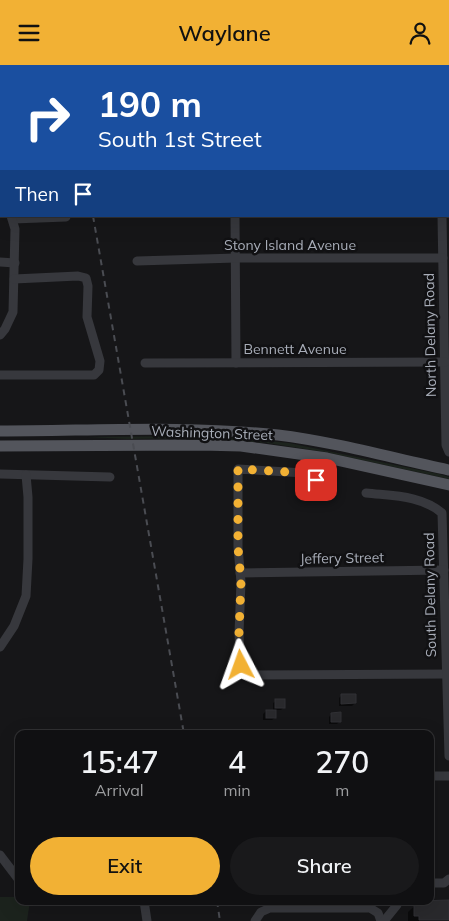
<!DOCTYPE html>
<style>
:root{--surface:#101012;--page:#19191b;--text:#f1f3f6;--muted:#9c9d9f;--line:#303032;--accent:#f2b134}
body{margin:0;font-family:Mulish,sans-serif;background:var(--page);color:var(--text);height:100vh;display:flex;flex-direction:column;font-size:19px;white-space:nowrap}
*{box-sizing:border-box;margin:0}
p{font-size:16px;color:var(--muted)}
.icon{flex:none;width:28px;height:28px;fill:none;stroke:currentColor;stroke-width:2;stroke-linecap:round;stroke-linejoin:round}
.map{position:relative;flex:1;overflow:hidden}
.side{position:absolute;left:15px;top:665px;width:419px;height:175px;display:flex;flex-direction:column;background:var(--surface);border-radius:10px;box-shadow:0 5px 20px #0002,0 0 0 1px var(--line)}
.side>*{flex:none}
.top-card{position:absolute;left:0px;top:0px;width:450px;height:152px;box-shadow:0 5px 20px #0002,0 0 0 1px var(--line);background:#1a4fa0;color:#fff;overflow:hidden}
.pin{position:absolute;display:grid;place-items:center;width:42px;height:42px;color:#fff;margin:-21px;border-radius:10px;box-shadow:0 2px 8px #0006}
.me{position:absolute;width:55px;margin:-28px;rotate:356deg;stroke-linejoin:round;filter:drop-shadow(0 0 4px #0008)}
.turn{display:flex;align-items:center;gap:18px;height:105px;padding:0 15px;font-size:22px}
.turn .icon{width:65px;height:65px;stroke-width:2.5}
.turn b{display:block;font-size:35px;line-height:42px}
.then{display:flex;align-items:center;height:48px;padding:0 15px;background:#0003;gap:10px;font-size:19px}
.eta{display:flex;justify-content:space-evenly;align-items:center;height:85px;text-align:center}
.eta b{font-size:30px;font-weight:600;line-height:35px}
.action{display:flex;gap:10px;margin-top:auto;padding:10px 15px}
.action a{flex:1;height:58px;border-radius:30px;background:var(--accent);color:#111;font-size:20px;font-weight:600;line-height:58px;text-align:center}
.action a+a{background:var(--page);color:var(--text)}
header{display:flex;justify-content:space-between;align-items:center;height:65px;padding:0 15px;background:var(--accent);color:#111;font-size:22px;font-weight:600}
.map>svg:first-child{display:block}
.green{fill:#1c231d}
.shadow{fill:#0007}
.building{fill:#29292c;stroke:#303034}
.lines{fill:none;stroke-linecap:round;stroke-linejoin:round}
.minor{stroke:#37383d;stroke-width:9}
.major{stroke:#53555c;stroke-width:11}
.rail{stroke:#4a4c52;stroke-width:2;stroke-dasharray:6 5;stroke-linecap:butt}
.route{stroke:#f2b134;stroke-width:9;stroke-dasharray:0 16.2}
.labels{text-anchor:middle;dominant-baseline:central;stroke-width:5;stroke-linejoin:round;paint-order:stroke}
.street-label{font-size:14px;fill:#a8adb8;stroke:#111113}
</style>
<header><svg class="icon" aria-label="menu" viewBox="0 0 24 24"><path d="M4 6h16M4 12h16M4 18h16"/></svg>Waylane<svg class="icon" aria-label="person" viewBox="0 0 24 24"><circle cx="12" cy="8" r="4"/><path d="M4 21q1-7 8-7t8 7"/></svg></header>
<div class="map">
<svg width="449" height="856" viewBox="0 0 449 856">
<rect width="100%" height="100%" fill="#161618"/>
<!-- green -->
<g class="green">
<path d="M 188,371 L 231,372 L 289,378 L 439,409 L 449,412 L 449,414 L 325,387 L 267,378 L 197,373 L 127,374 L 87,372 Z"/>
<path d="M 0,832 L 19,832 L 19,836 L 30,836 L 27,856 L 0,856 Z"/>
</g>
<!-- shadow -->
<g class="shadow">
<path d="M 342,630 L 355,638 L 352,641 L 339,641 L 339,633 Z"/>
<path d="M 276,636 L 284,642 L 281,645 L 275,645 L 275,653 L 272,655 L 263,655 L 263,649 L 266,646 L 273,646 L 273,638 Z"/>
<path d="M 331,649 L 340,656 L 337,659 L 329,659 L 329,652 Z"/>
<path d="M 353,836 L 386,836 L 386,838 L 384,841 L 352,841 Z"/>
<path d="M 419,837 L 449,837 L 449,856 L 408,856 L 408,847 Z"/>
</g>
<!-- building -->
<g class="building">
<path d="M 341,629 L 356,629 L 356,638 L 341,639 Z"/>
<rect x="275" y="634" width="10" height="9"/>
<rect x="266" y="645" width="10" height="8"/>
<path d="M 341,647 L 341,657 L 331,657 L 331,648 Z"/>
<path d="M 449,835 L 449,855 L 419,855 L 419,851 L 414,851 L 414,839 L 419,839 L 418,836 Z"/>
<rect x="355" y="836" width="33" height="3"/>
</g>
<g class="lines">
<!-- minor -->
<g class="minor">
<path d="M 233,0 L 233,1"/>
<path d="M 441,0 L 441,1"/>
<path d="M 0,32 L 1,32"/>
<path d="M 0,138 L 1,139"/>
<path d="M 235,151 L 236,298"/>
<path d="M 442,151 L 446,380 L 449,387"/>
<path d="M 13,154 L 66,152"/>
<path d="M 137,196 L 236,193 L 443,193"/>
<path d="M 0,197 L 15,198"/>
<path d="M 0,270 L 5,264 L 13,247 L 15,164 L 11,151"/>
<path d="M 145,298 L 445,297"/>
<path d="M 0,310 L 94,310 L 99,305 L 100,296 L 87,252 L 88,221 L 86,213 L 78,211 L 14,214"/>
<path d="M 0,409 L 110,412"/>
<path d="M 315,415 L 304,408 L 238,404 L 238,482 L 241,517 L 239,568 L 240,590 L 243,610 L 449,609"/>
<path d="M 366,428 C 392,431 421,430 442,448 L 449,691"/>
<path d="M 240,508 L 444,505"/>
<path d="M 0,582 L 14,561 L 26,531 L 28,494 L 28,432 L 26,410"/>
<path d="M 430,711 L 449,711"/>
<path d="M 0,790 L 19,815"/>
<path d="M 430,818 L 444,818 L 449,814"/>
<path d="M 144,836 L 147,856"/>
<path d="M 255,856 L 261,847 L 270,843 L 370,843 L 378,848 L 381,856"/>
<path d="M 384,856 L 397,840"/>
</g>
<!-- major -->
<g class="major">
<path d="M 0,366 C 92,366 186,360 278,370 C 335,377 392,393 449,405"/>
<path d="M 0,381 L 201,380 L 241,381 L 327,393 L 449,420"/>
</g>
<!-- rail -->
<g class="rail">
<path d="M 71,0 L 71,1"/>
<path d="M 93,151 L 184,669"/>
<path d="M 217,836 L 220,856"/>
</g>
</g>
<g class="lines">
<!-- route -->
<path class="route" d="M 241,600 L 239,568 L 241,517 L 238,482 L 238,404 L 304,408 L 316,415"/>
</g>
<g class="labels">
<!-- street labels -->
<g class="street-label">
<text x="290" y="180">Stony Island Avenue</text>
<text transform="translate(430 270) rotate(-91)">North Delany Road</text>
<text x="295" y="284">Bennett Avenue</text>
<text transform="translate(212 368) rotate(2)">Washington Street</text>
<text transform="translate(342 493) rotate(-1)">Jeffery Street</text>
<text transform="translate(430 530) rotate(-91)">South Delany Road</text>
</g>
</g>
</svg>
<div class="pin" style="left:316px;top:415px;background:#d93025"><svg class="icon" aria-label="arrive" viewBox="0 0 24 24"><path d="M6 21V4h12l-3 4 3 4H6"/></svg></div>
<svg class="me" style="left:241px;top:600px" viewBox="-20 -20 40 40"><path d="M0-17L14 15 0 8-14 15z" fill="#f2b134" stroke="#fff" stroke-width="4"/></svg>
<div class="top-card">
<div class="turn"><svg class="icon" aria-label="right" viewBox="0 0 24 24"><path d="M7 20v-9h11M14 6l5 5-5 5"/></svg><div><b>190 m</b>South 1st Street</div></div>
<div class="then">Then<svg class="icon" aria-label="arrive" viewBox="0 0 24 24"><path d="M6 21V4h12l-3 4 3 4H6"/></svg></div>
</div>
<section class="side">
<div class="eta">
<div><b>15:47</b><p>Arrival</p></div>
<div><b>4</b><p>min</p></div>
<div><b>270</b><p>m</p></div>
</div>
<div class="action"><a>Exit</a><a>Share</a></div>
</section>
</div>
